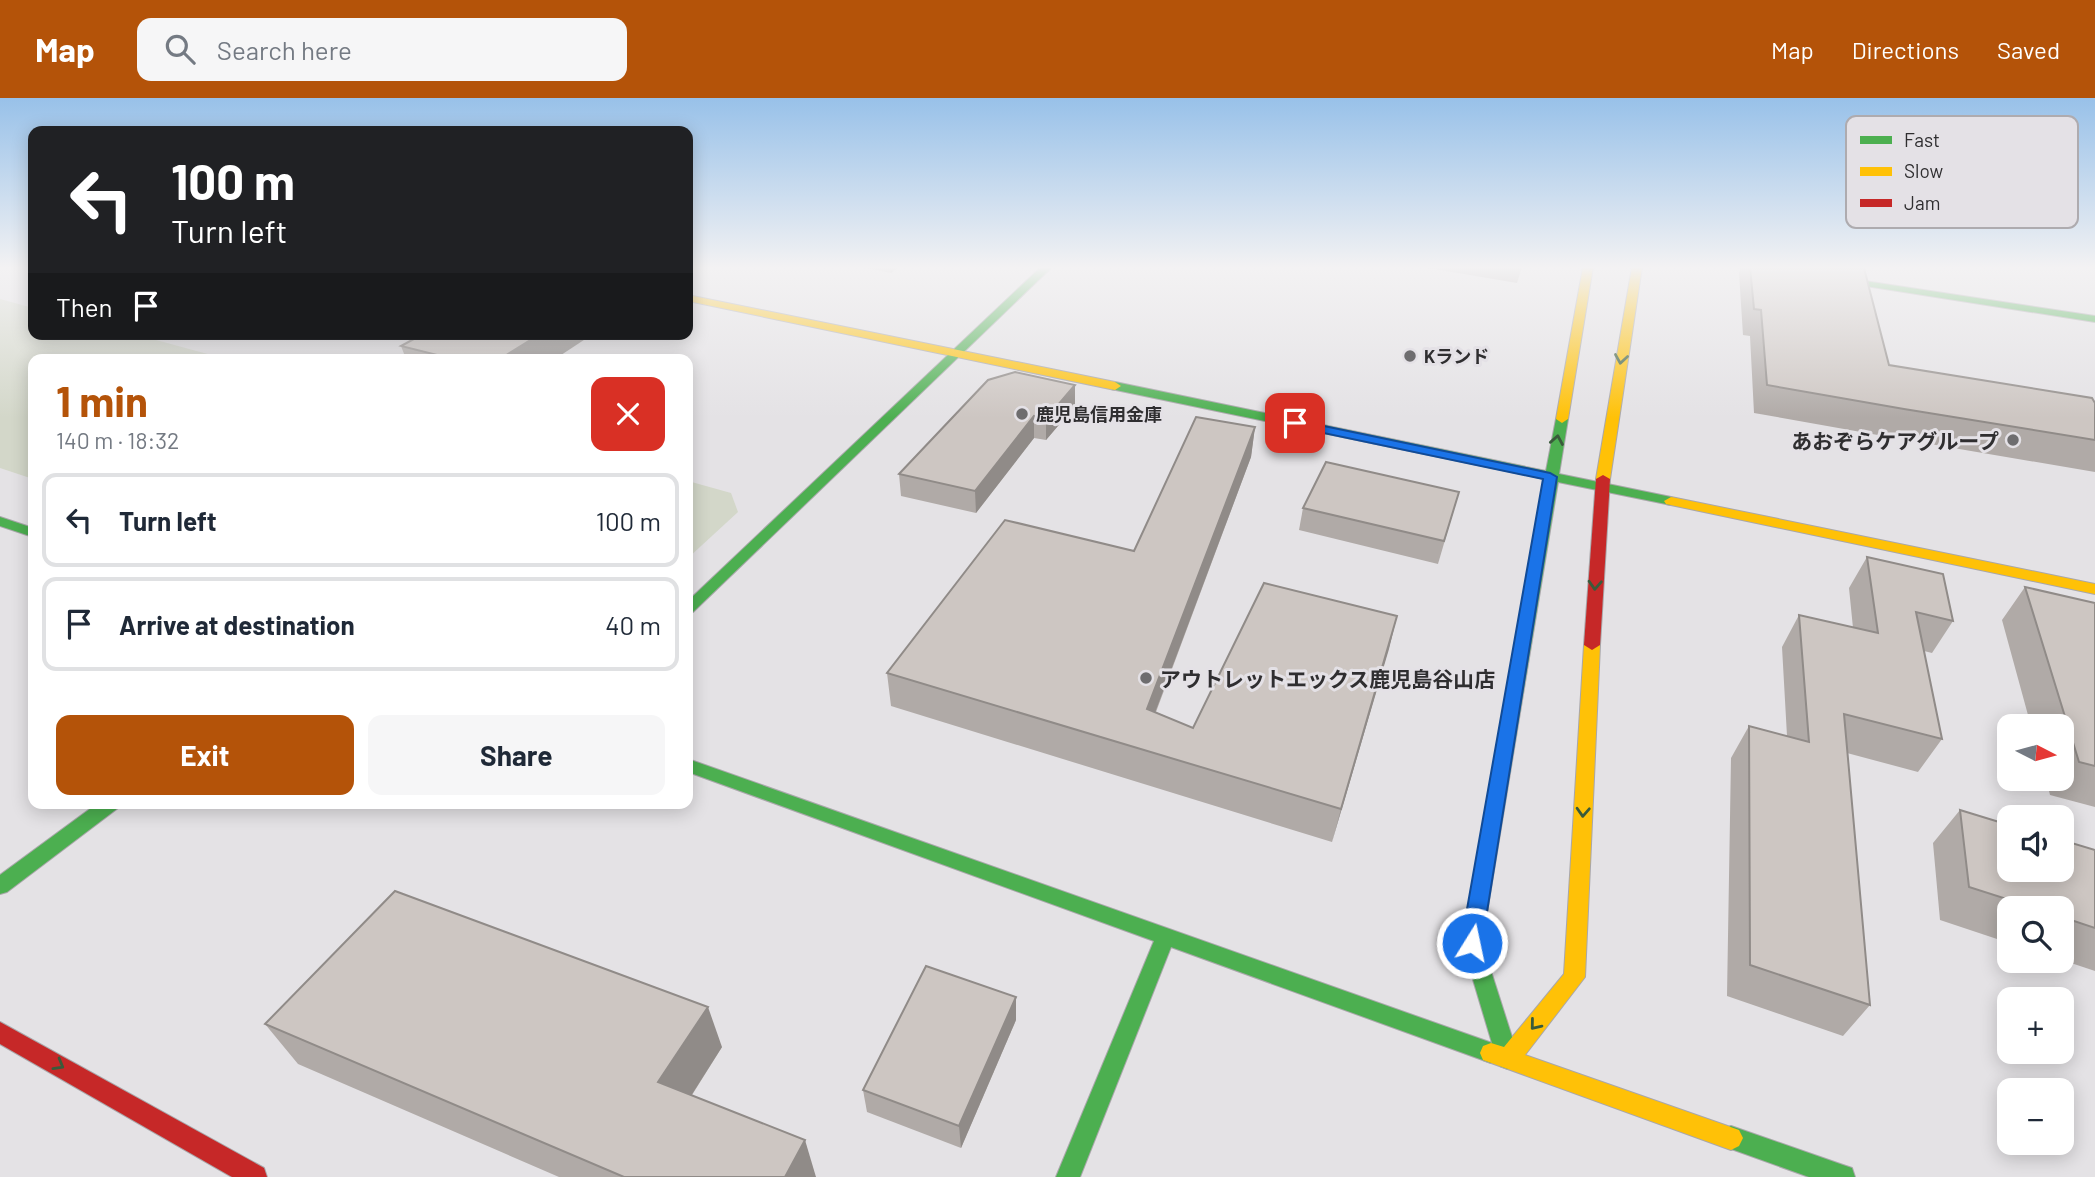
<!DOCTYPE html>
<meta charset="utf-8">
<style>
:root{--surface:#fff;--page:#f6f6f7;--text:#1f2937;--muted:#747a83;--line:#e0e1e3;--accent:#b45309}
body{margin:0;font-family:Barlow,"Noto Sans JP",sans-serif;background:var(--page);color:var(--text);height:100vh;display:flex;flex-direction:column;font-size:26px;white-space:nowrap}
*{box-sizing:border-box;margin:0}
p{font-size:23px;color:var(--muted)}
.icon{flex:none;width:38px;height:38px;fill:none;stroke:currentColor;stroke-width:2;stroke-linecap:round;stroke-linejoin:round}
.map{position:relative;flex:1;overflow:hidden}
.drawer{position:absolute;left:28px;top:256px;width:665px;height:455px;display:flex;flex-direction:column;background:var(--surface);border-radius:14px;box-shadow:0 4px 18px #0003}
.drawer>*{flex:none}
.banner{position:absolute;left:28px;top:28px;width:665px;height:214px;border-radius:14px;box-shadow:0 4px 18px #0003;background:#202124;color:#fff;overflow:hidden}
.needle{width:46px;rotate:96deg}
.buttons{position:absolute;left:1997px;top:616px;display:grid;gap:14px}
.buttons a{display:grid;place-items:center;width:77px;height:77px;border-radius:14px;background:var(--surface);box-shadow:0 4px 18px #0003;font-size:35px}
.pin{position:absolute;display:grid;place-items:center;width:60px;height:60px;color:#fff;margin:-30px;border-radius:14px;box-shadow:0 4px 10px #0006}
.me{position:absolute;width:77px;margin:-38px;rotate:10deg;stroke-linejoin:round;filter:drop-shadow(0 0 5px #0008)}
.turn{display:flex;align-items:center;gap:24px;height:147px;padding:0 28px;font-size:32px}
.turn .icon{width:91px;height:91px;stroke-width:2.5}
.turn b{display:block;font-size:49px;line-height:60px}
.then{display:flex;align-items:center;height:66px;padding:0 28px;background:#0003;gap:14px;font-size:26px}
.round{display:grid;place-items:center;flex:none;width:74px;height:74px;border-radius:14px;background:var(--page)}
.overview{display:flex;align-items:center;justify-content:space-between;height:119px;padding:0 28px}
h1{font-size:42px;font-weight:700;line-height:52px;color:var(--accent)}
.cta{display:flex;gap:14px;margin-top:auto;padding:14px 28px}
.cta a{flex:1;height:80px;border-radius:14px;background:var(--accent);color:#fff;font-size:28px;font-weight:700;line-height:80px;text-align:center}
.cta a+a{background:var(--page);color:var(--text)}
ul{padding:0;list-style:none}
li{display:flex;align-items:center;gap:21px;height:94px;margin:0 14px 10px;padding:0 14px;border:4px solid var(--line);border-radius:14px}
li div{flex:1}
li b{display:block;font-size:26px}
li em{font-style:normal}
header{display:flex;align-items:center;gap:42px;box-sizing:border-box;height:98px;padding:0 35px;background:var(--accent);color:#fff}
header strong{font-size:33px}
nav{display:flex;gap:38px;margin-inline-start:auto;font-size:24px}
.search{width:490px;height:63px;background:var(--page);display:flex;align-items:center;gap:18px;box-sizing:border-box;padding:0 24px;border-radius:14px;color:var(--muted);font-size:26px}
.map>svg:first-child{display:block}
.green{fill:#d3d7c9}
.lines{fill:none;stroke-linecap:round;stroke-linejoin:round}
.fast-casing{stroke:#a9a7aa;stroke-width:2}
.slow-casing{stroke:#a9a7aa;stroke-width:2}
.jam-casing{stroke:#a9a7aa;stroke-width:2}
.fast{fill:#4caf50;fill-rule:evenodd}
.slow{fill:#ffc107;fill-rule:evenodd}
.jam{fill:#c62828;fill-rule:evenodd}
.wall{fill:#b0aaa7}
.shaded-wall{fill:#908b88}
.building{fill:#cdc6c2;stroke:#908b88;stroke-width:2}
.oneway{stroke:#395b3b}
.route{fill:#1a73e8;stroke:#114b97;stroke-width:2}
.poi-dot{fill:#6e6d6f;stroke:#e4e1e6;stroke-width:2.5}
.labels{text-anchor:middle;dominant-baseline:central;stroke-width:6;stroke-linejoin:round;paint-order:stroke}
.far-poi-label{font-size:18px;font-weight:bold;fill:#2f2e30;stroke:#e4e1e6;text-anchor:start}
.poi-label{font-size:21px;font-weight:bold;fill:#2f2e30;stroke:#e4e1e6;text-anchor:end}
.key{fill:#e4e1e6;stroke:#aeabaf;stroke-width:2}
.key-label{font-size:19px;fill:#2f2e30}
</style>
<header>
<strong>Map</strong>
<div class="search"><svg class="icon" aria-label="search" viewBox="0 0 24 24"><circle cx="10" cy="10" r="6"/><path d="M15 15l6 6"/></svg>Search here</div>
<nav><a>Map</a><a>Directions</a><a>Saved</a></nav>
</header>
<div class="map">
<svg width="2095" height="1079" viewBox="0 0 2095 1079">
<rect width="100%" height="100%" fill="#e4e2e5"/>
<!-- green -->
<g class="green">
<path d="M 0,201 L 33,210 L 33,236 L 134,236 L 226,261 L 33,261 L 33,381 L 0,370 Z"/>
<path d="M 688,383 L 731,395 L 738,414 L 688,460 Z"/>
</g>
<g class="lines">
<!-- fast casing -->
<g class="fast-casing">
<g id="fast">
<path d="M 1041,169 L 1052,169 L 693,514 L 688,516 L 688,503 Z"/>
<path d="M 1745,169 L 1773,169 L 2095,218 L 2095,224 Z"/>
<path d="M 1115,284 L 1546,373 L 1556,321 L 1562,317 L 1568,321 L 1559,376 L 1671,399 L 1678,403 L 1671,407 L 1558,384 L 1482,845 L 1519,961 L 1516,968 L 1508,971 L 1500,968 L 1498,963 L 1491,965 L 1171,849 L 1080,1079 L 1056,1079 L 1154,843 L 688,674 L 688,661 L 1492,945 L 1462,845 L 1545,381 L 1111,291 L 1109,288 Z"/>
<path d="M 0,419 L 33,430 L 33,439 L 0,428 Z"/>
<path d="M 98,705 L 121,705 L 118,710 L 7,794 L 0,796 L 0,777 Z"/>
<path d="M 1731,1028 L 1843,1067 L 1852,1070 L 1855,1079 L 1809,1079 L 1723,1048 L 1719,1040 L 1723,1032 Z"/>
</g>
</g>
<!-- slow casing -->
<g class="slow-casing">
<g id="slow">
<path d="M 1583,169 L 1593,169 L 1568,321 L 1562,325 L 1556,321 Z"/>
<path d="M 1632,169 L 1642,169 L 1610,381 L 1603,385 L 1596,381 Z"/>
<path d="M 688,197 L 1115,284 L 1121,288 L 1115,292 L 688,203 Z"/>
<path d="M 1671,399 L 2095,486 L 2095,496 L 1666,406 L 1664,403 Z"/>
<path d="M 1592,542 L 1600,547 L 1585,879 L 1525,957 L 1739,1032 L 1743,1040 L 1739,1048 L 1731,1052 L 1483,962 L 1480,955 L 1483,948 L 1491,945 L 1504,949 L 1564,876 L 1584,547 Z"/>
</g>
</g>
<!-- jam casing -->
<g class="jam-casing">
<g id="jam">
<path d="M 1603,377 L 1610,381 L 1600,547 L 1592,552 L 1584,547 L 1596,381 Z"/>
<path d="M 0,924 L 264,1070 L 267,1079 L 232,1079 L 0,946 Z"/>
</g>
</g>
<!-- fast -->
<use href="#fast" class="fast"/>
<!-- slow -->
<use href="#slow" class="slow"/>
<!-- jam -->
<use href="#jam" class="jam"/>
</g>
<!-- wall -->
<g class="wall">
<path d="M 862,169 L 898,169 L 891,175 Z"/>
<path d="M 1422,169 L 1522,169 L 1517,185 Z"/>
<path d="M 1741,169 L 1750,169 L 1889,267 L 2095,305 L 2095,374 L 1889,339 L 1754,315 L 1750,238 L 1743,237 L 1739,175 Z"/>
<path d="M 401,248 L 555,261 L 406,261 Z"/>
<path d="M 1075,287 L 1075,308 L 1046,342 L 1034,340 L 976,415 L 901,398 L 899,376 Z"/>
<path d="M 1255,329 L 1251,359 L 1156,614 L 1193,630 L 1397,518 L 1332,744 L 891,608 L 887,575 L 1134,453 Z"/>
<path d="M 1459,394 L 1438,466 L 1299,432 L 1303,410 Z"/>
<path d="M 1867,459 L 1953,523 L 1932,555 L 1924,553 L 1942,641 L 1918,674 L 1847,655 L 1870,907 L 1843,938 L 1727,898 L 1731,660 L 1749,628 L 1787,638 L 1782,549 L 1799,517 L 1853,530 L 1849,490 Z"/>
<path d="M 2025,489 L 2095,505 L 2095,709 L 2050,697 L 2046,681 L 2062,681 L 2062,628 L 2031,628 L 2002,522 Z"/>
<path d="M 1960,712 L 2095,752 L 2095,873 L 2062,862 L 2062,810 L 2009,810 L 2009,845 L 1940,822 L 1933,745 Z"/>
<path d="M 1016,922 L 961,1050 L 867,1014 L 863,992 Z"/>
<path d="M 265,926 L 722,949 L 692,997 L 816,1079 L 559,1079 L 298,966 Z"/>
</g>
<!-- shaded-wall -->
<g class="shaded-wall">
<path d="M 890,169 L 898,169 L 891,175 Z"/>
<path d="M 540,236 L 593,236 L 555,261 L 500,261 Z"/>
<path d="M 1075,287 L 1075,308 L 1046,342 L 1046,321 Z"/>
<path d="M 1034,318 L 1034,340 L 976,415 L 975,393 Z"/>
<path d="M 1255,329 L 1251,359 L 1144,644 L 1147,611 Z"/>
<path d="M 1397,518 L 1389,551 L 1332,744 L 1341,711 Z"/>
<path d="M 1016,899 L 1016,922 L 961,1050 L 959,1028 Z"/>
<path d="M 708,909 L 722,949 L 675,1023 L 658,984 Z"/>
<path d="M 805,1042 L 816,1079 L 785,1079 Z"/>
</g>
<!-- building -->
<g class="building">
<path d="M 1750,169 L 1864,170 L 1889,267 L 2092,300 L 2095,305 L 2095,342 L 1904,311 L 1767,287 L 1761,212 L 1754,211 Z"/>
<path d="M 423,236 L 540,236 L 500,261 L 453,261 L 401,248 Z"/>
<path d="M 1015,274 L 1075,287 L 1046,321 L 1034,318 L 975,393 L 899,376 L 988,282 Z"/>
<path d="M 1196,319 L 1255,329 L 1147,611 L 1193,630 L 1264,485 L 1397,518 L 1341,711 L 887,575 L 1005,422 L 1134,453 Z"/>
<path d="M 1326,364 L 1459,394 L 1444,443 L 1303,410 Z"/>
<path d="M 1867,459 L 1943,476 L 1953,523 L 1916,514 L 1942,641 L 1844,616 L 1870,907 L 1750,867 L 1749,628 L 1809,644 L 1799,517 L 1878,535 Z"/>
<path d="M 2025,489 L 2095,505 L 2095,668 L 2079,664 Z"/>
<path d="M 1960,712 L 2009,727 L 2009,772 L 2062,772 L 2062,742 L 2095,752 L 2095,830 L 2062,819 L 2062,810 L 2035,810 L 1969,789 Z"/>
<path d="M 395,793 L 708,909 L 658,984 L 805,1042 L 785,1079 L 624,1079 L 265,926 Z"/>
<path d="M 926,868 L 1016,899 L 959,1028 L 863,992 Z"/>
</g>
<!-- one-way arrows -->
<defs><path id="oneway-chevron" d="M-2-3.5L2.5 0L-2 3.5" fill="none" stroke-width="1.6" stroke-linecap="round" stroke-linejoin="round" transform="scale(1.75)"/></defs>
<g class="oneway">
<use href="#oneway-chevron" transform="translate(1621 261) rotate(99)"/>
<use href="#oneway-chevron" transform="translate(1557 342) rotate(-80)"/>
<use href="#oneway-chevron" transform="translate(1595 487) rotate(93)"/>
<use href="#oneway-chevron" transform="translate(1583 714) rotate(93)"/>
<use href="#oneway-chevron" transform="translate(1535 927) rotate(129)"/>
<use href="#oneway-chevron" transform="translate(59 967) rotate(30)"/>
</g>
<!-- sky -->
<linearGradient id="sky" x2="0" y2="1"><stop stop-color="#98c1e9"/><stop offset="0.53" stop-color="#f3f2f3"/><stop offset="1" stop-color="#f3f2f3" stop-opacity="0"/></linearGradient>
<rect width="2095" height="320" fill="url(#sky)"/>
<!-- route -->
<path class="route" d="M 1295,322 L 1550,375 L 1557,379 L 1482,845 L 1479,851 L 1472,854 L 1464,851 L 1461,845 L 1543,381 L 1290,328 L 1289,325 Z"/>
<!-- markers -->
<g class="poi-dot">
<circle cx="1410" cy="258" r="7"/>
<circle cx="1022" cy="316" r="7"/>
<circle cx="2013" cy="342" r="7"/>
<circle cx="1146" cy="580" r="7"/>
</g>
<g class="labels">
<!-- far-poi labels -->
<g class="far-poi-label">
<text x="1424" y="258">Kランド</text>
<text x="1036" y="316">鹿児島信用金庫</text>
</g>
<!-- poi labels -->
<g class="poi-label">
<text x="1999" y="342">あおぞらケアグループ</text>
<text x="1160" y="580" text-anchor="start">アウトレットエックス鹿児島谷山店</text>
</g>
</g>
<!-- legend -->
<rect x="1846" y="18" width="232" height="112" rx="10" class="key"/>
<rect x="1860" y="38" width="32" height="8" fill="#4caf50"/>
<rect x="1860" y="69" width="32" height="9" fill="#ffc107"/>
<rect x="1860" y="101" width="32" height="8" fill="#c62828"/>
<g class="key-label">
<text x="1904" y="49">Fast</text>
<text x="1904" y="80">Slow</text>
<text x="1904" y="112">Jam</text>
</g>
</svg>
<div class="buttons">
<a><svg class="needle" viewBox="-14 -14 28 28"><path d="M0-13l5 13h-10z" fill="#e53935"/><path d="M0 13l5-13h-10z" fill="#747a83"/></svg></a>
<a><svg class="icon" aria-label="sound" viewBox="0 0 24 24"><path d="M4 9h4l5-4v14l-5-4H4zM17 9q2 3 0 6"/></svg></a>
<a><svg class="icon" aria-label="search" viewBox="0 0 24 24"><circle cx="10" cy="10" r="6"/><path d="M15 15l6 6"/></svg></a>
<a>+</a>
<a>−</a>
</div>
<div class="pin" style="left:1295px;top:325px;background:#d93025"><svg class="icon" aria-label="arrive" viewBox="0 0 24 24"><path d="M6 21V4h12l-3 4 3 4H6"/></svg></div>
<svg class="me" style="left:1472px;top:845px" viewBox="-20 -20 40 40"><circle r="17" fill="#1a73e8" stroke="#fff" stroke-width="3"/><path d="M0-11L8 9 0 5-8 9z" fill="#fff"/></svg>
<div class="banner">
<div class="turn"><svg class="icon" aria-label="left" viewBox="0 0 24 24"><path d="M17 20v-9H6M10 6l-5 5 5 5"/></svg><div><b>100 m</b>Turn left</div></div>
<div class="then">Then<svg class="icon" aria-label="arrive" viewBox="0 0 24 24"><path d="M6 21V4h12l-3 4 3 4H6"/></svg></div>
</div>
<section class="drawer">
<div class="overview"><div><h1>1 min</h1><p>140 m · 18:32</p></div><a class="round" style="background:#d93025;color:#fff"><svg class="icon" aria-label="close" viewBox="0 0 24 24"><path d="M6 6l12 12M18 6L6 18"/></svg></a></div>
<ul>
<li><svg class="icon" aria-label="left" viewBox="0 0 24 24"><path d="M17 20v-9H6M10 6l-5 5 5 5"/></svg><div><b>Turn left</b></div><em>100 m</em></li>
<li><svg class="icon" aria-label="arrive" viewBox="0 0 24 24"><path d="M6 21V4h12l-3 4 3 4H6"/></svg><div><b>Arrive at destination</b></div><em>40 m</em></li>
</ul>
<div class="cta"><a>Exit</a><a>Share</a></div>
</section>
</div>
